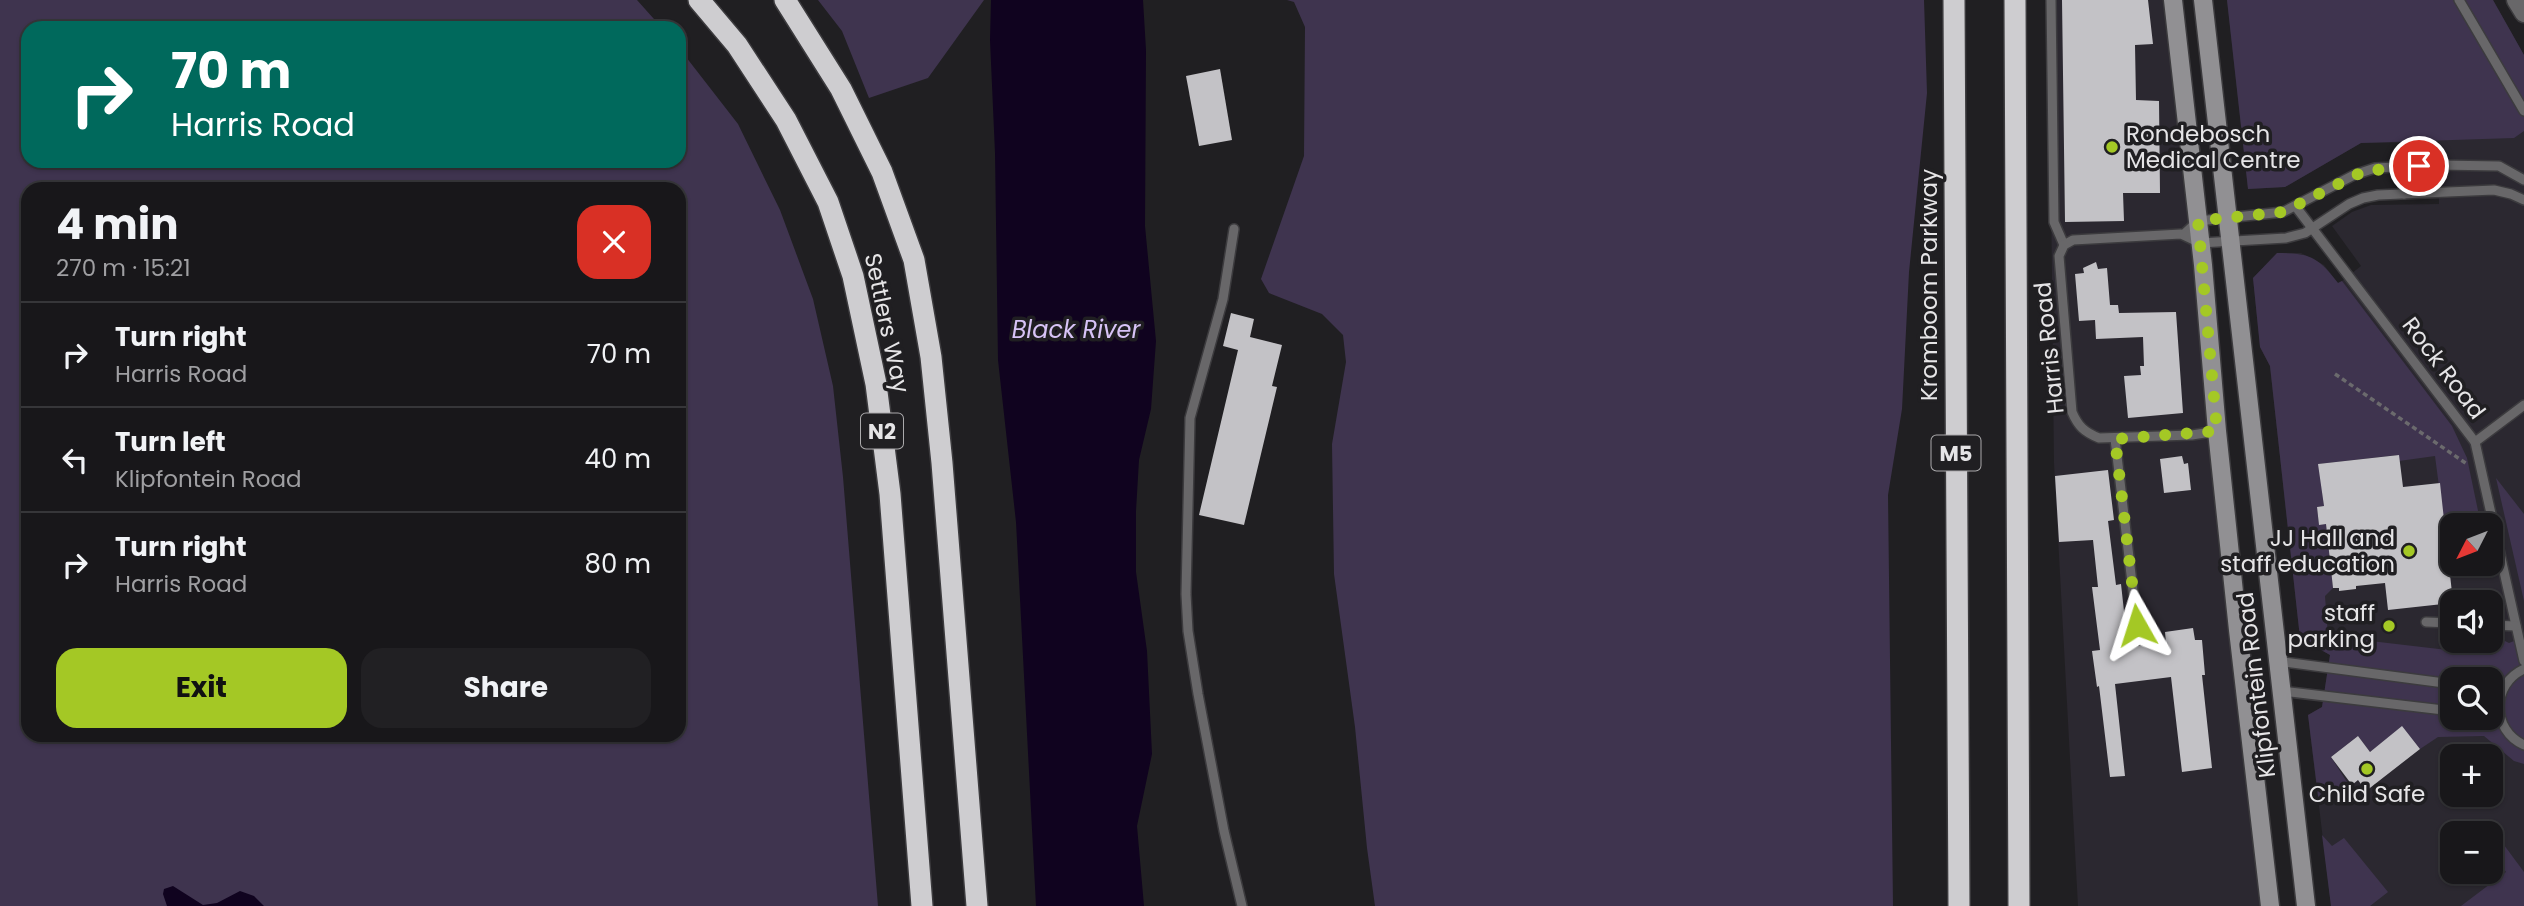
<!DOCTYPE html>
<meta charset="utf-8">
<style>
:root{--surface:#18171a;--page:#212023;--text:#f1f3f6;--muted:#9f9fa2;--line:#363639;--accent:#a4c825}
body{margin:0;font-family:Poppins,sans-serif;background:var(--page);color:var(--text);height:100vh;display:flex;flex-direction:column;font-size:26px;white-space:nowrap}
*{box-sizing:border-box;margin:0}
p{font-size:23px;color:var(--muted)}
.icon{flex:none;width:38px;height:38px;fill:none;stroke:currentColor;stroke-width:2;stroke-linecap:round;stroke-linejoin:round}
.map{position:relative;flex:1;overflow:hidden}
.side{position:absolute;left:21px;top:182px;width:665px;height:560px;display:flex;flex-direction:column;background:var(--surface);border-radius:21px;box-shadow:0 2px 5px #0004,0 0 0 2px var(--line)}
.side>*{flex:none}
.hud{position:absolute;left:21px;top:21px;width:665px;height:147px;border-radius:21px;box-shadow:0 2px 5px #0004,0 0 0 2px var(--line);background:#00695c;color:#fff;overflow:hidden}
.needle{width:46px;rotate:228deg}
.buttons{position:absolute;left:2440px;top:513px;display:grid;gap:14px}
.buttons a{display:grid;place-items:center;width:63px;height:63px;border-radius:14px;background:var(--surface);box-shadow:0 2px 5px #0004,0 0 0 2px var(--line);font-size:35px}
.pin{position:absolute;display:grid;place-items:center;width:60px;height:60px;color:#fff;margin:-30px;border:4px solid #fff;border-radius:50%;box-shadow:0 2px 7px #0007}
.me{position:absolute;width:77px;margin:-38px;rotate:354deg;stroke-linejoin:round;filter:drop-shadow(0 0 5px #0008)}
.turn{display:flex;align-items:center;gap:24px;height:147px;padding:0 35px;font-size:32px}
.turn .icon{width:91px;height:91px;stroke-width:2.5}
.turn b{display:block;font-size:49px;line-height:60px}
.round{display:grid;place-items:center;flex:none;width:74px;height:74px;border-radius:21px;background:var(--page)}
.summary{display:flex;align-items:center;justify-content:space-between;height:119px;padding:0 35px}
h1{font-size:42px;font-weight:700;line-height:52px}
.button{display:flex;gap:14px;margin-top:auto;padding:14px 35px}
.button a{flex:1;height:80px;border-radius:21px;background:var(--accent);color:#111;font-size:28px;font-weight:700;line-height:80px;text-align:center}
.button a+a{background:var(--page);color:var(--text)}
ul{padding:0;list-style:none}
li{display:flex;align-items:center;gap:21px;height:105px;padding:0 35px;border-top:2px solid var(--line)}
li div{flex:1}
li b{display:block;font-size:26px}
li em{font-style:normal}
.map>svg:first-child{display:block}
.built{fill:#2b2830;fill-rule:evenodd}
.green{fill:#3f344f;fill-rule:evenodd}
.water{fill:#10031f}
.building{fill:#c3c2c6}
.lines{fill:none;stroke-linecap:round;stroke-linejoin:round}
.lane-casing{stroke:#3c3b3e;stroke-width:12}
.street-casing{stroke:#3c3b3e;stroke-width:21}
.secondary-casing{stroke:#3c3b3e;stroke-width:21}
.highway-casing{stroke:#3c3b3e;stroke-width:24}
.path{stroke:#6b6a6d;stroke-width:3.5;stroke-dasharray:5 3.5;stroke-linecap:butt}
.lane{stroke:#686769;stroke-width:9}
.street{stroke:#686769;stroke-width:18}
.secondary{stroke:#919093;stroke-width:18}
.highway{stroke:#cecdd0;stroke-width:21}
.route{stroke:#a4c825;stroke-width:12;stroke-dasharray:0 21.6}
.poi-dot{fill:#a4c825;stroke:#201f22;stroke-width:2.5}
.labels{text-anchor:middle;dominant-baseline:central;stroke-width:7;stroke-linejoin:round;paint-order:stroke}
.shield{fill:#201f22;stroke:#abaaac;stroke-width:2}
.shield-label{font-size:21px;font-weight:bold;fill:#e6e5e7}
.poi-label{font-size:23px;fill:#e6e5e7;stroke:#201f22;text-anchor:end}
.street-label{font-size:23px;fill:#e6e5e7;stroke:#201f22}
.water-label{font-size:24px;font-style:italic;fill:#d7c3f6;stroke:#201f22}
</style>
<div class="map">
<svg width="2524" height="906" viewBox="0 0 2524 906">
<rect width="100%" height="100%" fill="#201f22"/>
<!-- built -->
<g class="built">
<path d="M 2049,0 L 2173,0 L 2270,906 L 2078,906 L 2054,463 Z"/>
<path d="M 2227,0 L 2493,0 L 2524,55 L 2524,906 L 2331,906 L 2308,715 L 2322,707 L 2330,655 L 2300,638 L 2270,366 L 2260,347 L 2253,278 L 2277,253 L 2301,253 L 2324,265 L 2338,283 L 2342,281 L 2361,266 L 2332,226 L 2352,212 L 2371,205 L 2439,204 L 2439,142 L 2361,143 L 2285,187 L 2248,189 ZM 2452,525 L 2490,525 L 2490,564 L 2452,564 ZM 2452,602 L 2490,602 L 2490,640 L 2452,640 ZM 2452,679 L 2490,679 L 2490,718 L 2452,718 ZM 2452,756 L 2490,756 L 2490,794 L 2452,794 ZM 2452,833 L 2490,833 L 2490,872 L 2452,872 Z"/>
</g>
<!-- green -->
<g class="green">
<path d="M 0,0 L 637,0 L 662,28 L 28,28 L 28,161 L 679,161 L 679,48 L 738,124 L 780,210 L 813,299 L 833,386 L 843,477 L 878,906 L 0,906 ZM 28,189 L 679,189 L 679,735 L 28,735 Z"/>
<path d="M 818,0 L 984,0 L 928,78 L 869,98 L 842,31 Z"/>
<path d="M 1287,0 L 1924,0 L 1927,93 L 1909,272 L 1902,409 L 1888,495 L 1893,906 L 1375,906 L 1367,848 L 1355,727 L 1334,574 L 1332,444 L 1346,362 L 1343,335 L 1322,314 L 1269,293 L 1261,279 L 1304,156 L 1305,27 L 1294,2 Z"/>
<path d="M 2227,0 L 2493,0 L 2524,55 L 2524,131 L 2514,138 L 2361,143 L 2285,187 L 2248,189 Z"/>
<path d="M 2277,253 C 2310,253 2318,257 2338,283 L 2342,281 L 2452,426 L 2467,458 L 2481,525 L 2452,525 L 2452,542 L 2446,540 L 2435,456 L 2399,461 L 2398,455 L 2319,464 L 2324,506 L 2317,507 L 2319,524 L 2326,524 L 2333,588 L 2325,596 L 2328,636 L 2490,655 L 2496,653 L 2499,638 L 2509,643 L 2524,637 L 2524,764 L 2514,761 L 2484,736 L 2438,737 L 2420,749 L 2402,727 L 2370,752 L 2358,736 L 2331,757 L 2347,782 L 2319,804 L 2308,715 L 2322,707 L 2330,655 L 2300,638 L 2270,366 L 2260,347 L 2253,278 ZM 2452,679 L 2490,679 L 2490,718 L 2452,718 Z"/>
<path d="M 2496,478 L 2524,514 L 2524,601 Z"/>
<path d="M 2322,835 L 2332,846 L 2344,838 L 2388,892 L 2370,906 L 2331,906 Z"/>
<path d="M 2504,845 L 2524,872 L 2524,906 L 2461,906 L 2506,872 L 2493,853 Z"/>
</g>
<!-- water -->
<g class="water">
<path d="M 991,0 L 1143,0 L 1146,50 L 1145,226 L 1156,341 L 1151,409 L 1139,460 L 1136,511 L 1136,572 L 1147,651 L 1152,754 L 1137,826 L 1144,906 L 1036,906 L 1016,522 L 998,360 L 995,153 L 990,40 Z"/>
<path d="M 173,886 L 203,905 L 217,903 L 240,891 L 254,896 L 264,906 L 167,906 L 163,894 L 164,889 Z"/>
</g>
<!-- building -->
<g class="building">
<path d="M 2062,0 L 2148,0 L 2153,44 L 2135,45 L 2136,100 L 2159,101 L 2160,193 L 2123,193 L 2124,221 L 2065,222 Z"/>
<path d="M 1220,69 L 1232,140 L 1199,146 L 1186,76 Z"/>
<path d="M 2096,262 L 2098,269 L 2107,268 L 2110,305 L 2118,305 L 2119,313 L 2176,312 L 2183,413 L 2128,418 L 2124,376 L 2141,375 L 2140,366 L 2144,366 L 2143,337 L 2096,339 L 2095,320 L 2079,321 L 2075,274 L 2084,273 L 2083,268 Z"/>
<path d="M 1231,313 L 1254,319 L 1250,337 L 1282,345 L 1272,386 L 1277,387 L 1244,525 L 1199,515 L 1238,350 L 1223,346 Z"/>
<path d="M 2399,455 L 2403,487 L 2440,483 L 2453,602 L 2452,603 L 2388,610 L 2385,583 L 2356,586 L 2356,589 L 2339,591 L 2339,588 L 2333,588 L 2326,524 L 2319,525 L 2317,507 L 2324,506 L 2318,464 Z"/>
<path d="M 2182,456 L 2184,464 L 2188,463 L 2191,490 L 2164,493 L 2160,459 Z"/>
<path d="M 2108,470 L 2114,520 L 2108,521 L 2116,585 L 2121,584 L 2128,647 L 2166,643 L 2165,632 L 2193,628 L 2195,640 L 2202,640 L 2205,675 L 2202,675 L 2212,768 L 2182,772 L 2171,677 L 2115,684 L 2125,776 L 2110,777 L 2099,686 L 2097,687 L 2092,651 L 2100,650 L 2092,587 L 2098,587 L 2093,540 L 2059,542 L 2055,476 Z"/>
<path d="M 2402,726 L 2420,749 L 2366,791 L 2358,780 L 2352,785 L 2331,757 L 2358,736 L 2370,752 Z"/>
</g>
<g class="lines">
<!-- lane casing -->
<g class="lane-casing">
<g id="lane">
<path d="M 2051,0 L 2054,222 L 2064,245"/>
<path d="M 2459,0 L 2524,111"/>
<path d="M 2400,167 L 2404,194"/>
<path d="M 2296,207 L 2475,442 L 2524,661"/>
<path d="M 1234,229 L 1223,299 L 1190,418 L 1186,594 L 1188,631 L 1198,694 L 1224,831 L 1242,906"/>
<path d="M 2184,234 L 2198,221 L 2283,212 L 2354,175 L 2375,168 L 2439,165 L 2499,166 L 2524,180"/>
<path d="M 2217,431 L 2192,435 L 2099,438 C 2084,432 2078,426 2072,412 L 2059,256 L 2064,245 L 2073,240 L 2181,234 L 2200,243 L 2286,238 L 2305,233 L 2349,204 L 2363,198 L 2378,195 L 2494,190 L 2511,194 L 2524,200"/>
<path d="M 2115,439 L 2137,625"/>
<path d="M 2475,442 L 2524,405"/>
<path d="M 2426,622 L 2452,623"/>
<path d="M 2490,625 L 2516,626"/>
<path d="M 2277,661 L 2452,684"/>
<path d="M 2524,669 C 2491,684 2491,730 2524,745"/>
<path d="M 2281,691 L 2452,711"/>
</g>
</g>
<!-- street casing -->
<g class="street-casing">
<path id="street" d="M 2516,0 L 2524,13"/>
</g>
<!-- secondary casing -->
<g class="secondary-casing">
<g id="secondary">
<path d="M 2173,0 L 2203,265 L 2217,431 L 2238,630 L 2270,906"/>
<path d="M 2203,0 L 2306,906"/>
</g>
</g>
<!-- highway casing -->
<g class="highway-casing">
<g id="highway">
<path d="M 699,0 L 737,45 L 786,120 L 828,202 L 853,276 L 876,384 L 890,494 L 922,906"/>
<path d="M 785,0 L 841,89 L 882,172 L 914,260 L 931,357 L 942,463 L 977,906"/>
<path d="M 1954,0 L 1959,906"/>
<path d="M 2015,0 L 2019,906"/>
</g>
</g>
<!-- path -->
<path class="path" d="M 2335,374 L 2467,464"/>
<!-- lane -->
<use href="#lane" class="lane"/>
<!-- street -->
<use href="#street" class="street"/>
<!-- secondary -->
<use href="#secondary" class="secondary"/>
<!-- highway -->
<use href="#highway" class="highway"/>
</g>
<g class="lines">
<!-- route -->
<path class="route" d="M 2137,625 L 2115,439 L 2217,431 L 2198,221 L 2283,212 L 2364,171 L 2419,166"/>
</g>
<!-- markers -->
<g class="poi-dot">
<circle cx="2112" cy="147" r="7"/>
<circle cx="2409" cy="551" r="7"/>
<circle cx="2389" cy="626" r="7"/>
<circle cx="2367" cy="769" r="7"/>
</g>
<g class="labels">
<!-- shield labels -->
<g class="shield">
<rect x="861" y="413.5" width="42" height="35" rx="5"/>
<rect x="1931.5" y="435.5" width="49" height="35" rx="5"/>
</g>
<g class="shield-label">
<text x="882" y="431">N2</text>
<text x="1956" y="453">M5</text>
</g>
<!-- poi labels -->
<g class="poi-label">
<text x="2126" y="134" text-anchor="start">Rondebosch<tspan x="2126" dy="26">Medical Centre</tspan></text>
<text x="2395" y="538">JJ Hall and<tspan x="2395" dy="26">staff education</tspan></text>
<text x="2375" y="613">staff<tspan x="2375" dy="26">parking</tspan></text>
<text x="2367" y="794" text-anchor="middle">Child Safe</text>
</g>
<!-- street labels -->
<g class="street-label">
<text transform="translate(1929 285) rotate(-90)">Kromboom Parkway</text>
<text transform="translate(887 323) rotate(78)">Settlers Way</text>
<text transform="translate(2049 348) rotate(-96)">Harris Road</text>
<text transform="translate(2444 368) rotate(53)">Rock Road</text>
<text transform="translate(2256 685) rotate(-97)">Klipfontein Road</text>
</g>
<!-- water labels -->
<g class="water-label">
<text x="1076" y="329">Black River</text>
</g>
</g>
</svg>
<div class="buttons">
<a><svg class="needle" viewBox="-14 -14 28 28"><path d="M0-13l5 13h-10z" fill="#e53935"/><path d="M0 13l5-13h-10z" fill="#9f9fa2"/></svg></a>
<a><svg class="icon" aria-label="sound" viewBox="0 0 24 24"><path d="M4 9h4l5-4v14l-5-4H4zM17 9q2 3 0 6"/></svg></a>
<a><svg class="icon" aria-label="search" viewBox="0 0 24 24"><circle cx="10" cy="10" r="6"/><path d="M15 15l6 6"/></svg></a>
<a>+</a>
<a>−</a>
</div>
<div class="pin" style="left:2419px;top:166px;background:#d93025"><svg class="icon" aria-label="arrive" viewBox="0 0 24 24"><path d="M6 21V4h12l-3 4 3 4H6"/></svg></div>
<svg class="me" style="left:2137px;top:625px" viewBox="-20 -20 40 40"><path d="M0-17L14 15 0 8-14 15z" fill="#a4c825" stroke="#fff" stroke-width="4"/></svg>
<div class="hud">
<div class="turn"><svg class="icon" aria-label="right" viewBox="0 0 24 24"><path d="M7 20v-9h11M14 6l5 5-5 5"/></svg><div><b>70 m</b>Harris Road</div></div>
</div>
<section class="side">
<div class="summary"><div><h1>4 min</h1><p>270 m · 15:21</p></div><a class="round" style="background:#d93025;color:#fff"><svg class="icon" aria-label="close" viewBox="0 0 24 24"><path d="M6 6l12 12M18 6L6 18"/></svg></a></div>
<ul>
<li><svg class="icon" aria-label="right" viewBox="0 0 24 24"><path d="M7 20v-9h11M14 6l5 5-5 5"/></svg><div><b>Turn right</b><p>Harris Road</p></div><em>70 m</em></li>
<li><svg class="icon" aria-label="left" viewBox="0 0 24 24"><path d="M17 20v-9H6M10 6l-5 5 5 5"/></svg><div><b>Turn left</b><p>Klipfontein Road</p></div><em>40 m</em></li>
<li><svg class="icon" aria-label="right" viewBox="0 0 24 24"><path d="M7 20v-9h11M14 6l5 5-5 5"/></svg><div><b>Turn right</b><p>Harris Road</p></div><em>80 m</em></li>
</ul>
<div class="button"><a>Exit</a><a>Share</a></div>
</section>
</div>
